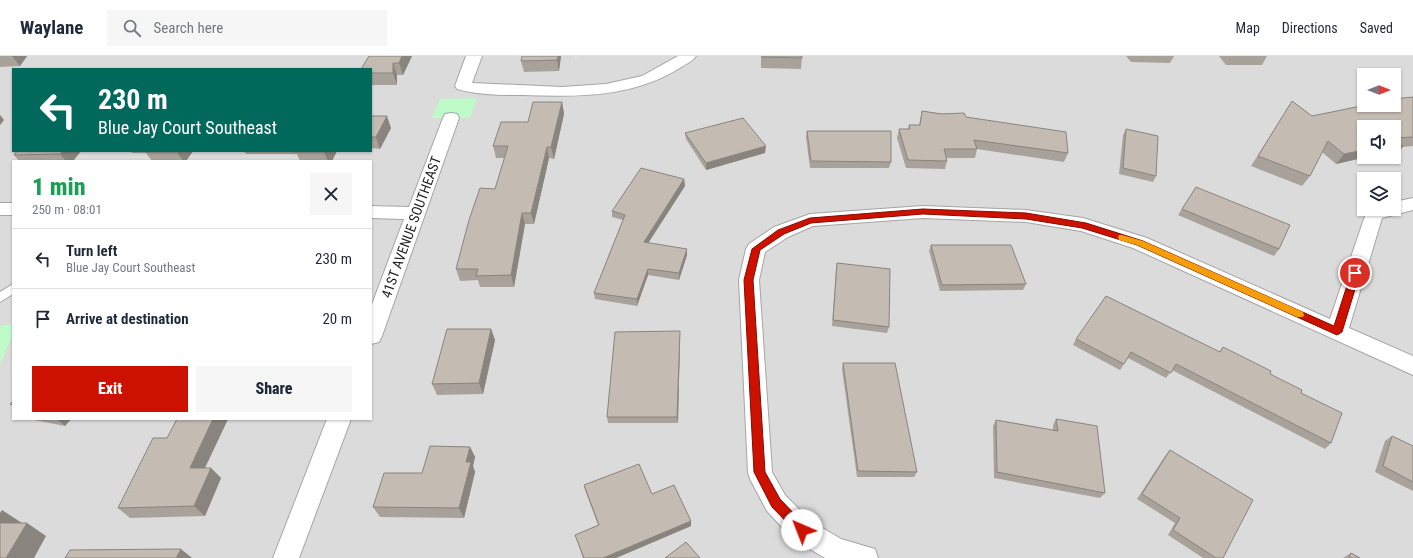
<!DOCTYPE html>
<meta charset="utf-8">
<style>
:root{--surface:#fff;--page:#f6f6f7;--text:#1f2937;--muted:#747a83;--line:#e0e1e3;--accent:#c10}
body{margin:0;font-family:"Roboto Condensed",sans-serif;background:var(--page);color:var(--text);height:100vh;display:flex;flex-direction:column;font-size:15px;white-space:nowrap}
*{box-sizing:border-box;margin:0}
p{font-size:13px;color:var(--muted)}
.icon{flex:none;width:22px;height:22px;fill:none;stroke:currentColor;stroke-width:2;stroke-linecap:round;stroke-linejoin:round}
.map{position:relative;flex:1;overflow:hidden}
.sheet{position:absolute;left:12px;top:104px;width:360px;height:260px;display:flex;flex-direction:column;background:var(--surface);border-radius:0px;box-shadow:0 1px 3px #0004}
.sheet>*{flex:none}
.hud{position:absolute;left:12px;top:12px;width:360px;height:84px;border-radius:0px;box-shadow:0 1px 3px #0004;background:#00695c;color:#fff;overflow:hidden}
.needle{width:26px;rotate:90deg}
.controls{position:absolute;left:1357px;top:12px;display:grid;gap:8px}
.controls a{display:grid;place-items:center;width:44px;height:44px;border-radius:0px;background:var(--surface);box-shadow:0 1px 3px #0004;font-size:20px}
.pin{position:absolute;display:grid;place-items:center;width:34px;height:34px;color:#fff;margin:-17px;border:2px solid #fff;border-radius:50%;box-shadow:0 1px 4px #0007}
.me{position:absolute;width:44px;margin:-22px;rotate:316deg;stroke-linejoin:round;filter:drop-shadow(0 0 3px #0008)}
.turn{display:flex;align-items:center;gap:14px;height:84px;padding:0 20px;font-size:18px}
.turn .icon{width:52px;height:52px;stroke-width:2.5}
.turn b{display:block;font-size:28px;line-height:34px}
.round{display:grid;place-items:center;flex:none;width:42px;height:42px;border-radius:0px;background:var(--page)}
.overview{display:flex;align-items:center;justify-content:space-between;height:68px;padding:0 20px}
h1{font-size:24px;font-weight:800;line-height:30px;color:#1e9e55}
.button{display:flex;gap:8px;margin-top:auto;padding:8px 20px}
.button a{flex:1;height:46px;border-radius:0px;background:var(--accent);color:#fff;font-size:16px;font-weight:800;line-height:46px;text-align:center}
.button a+a{background:var(--page);color:var(--text)}
ul{padding:0;list-style:none}
li{display:flex;align-items:center;gap:12px;height:60px;padding:0 20px;border-top:1px solid var(--line)}
li div{flex:1}
li b{display:block;font-size:15px}
li em{font-style:normal}
header{display:flex;align-items:center;gap:24px;box-sizing:border-box;height:56px;padding:0 20px;background:var(--surface);border-bottom:1px solid var(--line)}
header strong{font-size:19px}
nav{display:flex;gap:22px;margin-inline-start:auto;font-size:14px}
.search{width:280px;height:36px;background:var(--page);display:flex;align-items:center;gap:10px;box-sizing:border-box;padding:0 14px;border-radius:0px;color:var(--muted);font-size:15px}
.map>svg:first-child{display:block}
.residential{fill:#dcdbdb;fill-rule:evenodd}
.park{fill:#bffbc9}
.lines{fill:none;stroke-linecap:round;stroke-linejoin:round}
.lane-casing{stroke:#a5a5a5;stroke-width:2}
.street-casing{stroke:#a5a5a5;stroke-width:2}
.lane{fill:#fff;fill-rule:evenodd}
.street{fill:#fff;fill-rule:evenodd}
.wall{fill:#a9a29a}
.shaded-wall{fill:#89847d}
.building{fill:#c4bcb3;stroke:#89847d}
.route{fill:#c10;stroke:#850b00}
.slow{fill:#f59e0b}
.labels{text-anchor:middle;dominant-baseline:central;stroke-width:3;stroke-linejoin:round;paint-order:stroke}
.street-label{font-size:14px;fill:#1e1e1e;stroke:#fff}
</style>
<header>
<strong>Waylane</strong>
<div class="search"><svg class="icon" aria-label="search" viewBox="0 0 24 24"><circle cx="10" cy="10" r="6"/><path d="M15 15l6 6"/></svg>Search here</div>
<nav><a>Map</a><a>Directions</a><a>Saved</a></nav>
</header>
<div class="map">
<svg width="1413" height="502" viewBox="0 0 1413 502">
<rect width="100%" height="100%" fill="#efede4"/>
<!-- residential -->
<path class="residential" d="M 0,0 L 575,0 L 575,2 L 577,0 L 1413,0 L 1413,502 L 0,502 ZM 13,13 L 371,13 L 371,95 L 13,95 ZM 1364,19 L 1394,19 L 1394,49 L 1364,49 ZM 1364,71 L 1394,71 L 1394,101 L 1364,101 ZM 13,105 L 371,105 L 371,363 L 13,363 ZM 1364,123 L 1394,123 L 1394,153 L 1364,153 Z"/>
<!-- park -->
<g class="park">
<path d="M 477,42 L 470,62 L 432,62 L 440,43 Z"/>
<path d="M 13,268 L 13,278 L 0,308 L 0,270 Z"/>
</g>
<g class="lines">
<!-- lane casing -->
<g class="lane-casing">
<path id="lane" d="M 13,228 L 13,238 L 0,246 L 0,236 Z"/>
</g>
<!-- street casing -->
<g class="street-casing">
<g id="street">
<path d="M 466,0 L 482,0 L 472,27 L 562,31 L 606,28 L 642,20 L 678,0 L 696,0 C 692,6 684,9 678,13 C 631,42 575,41 521,39 C 499,39 479,39 457,33 L 455,30 Z"/>
<path d="M 451,57 L 457,58 L 459,62 L 382,280 L 379,286 L 371,288 L 371,251 L 404,163 L 371,162 L 371,150 L 409,151 L 443,62 L 445,58 Z"/>
<path d="M 1413,142 L 1413,154 L 1382,162 L 1349,272 L 1413,300 L 1413,319 L 1133,192 L 1081,175 L 1026,166 L 923,162 L 813,170 L 788,181 L 765,196 L 759,224 L 772,416 L 785,439 L 811,465 L 841,483 L 875,493 L 878,502 L 825,502 L 793,483 L 767,455 L 751,425 L 748,417 L 739,224 L 746,193 L 749,188 L 774,171 L 810,158 L 923,150 L 1026,154 L 1083,162 L 1147,182 L 1330,263 L 1367,154 L 1394,153 L 1394,146 Z"/>
<rect x="0" y="147" width="13" height="12"/>
<path d="M 327,363 L 351,363 L 299,502 L 273,502 Z"/>
</g>
</g>
<!-- lane -->
<use href="#lane" class="lane"/>
<!-- street -->
<use href="#street" class="street"/>
</g>
<!-- wall -->
<g class="wall">
<path d="M 0,0 L 27,0 L 20,10 L 0,11 Z"/>
<path d="M 369,0 L 412,0 L 403,19 L 397,19 L 397,29 L 371,29 L 371,13 Z"/>
<path d="M 561,0 L 559,15 L 524,16 L 521,5 Z"/>
<path d="M 761,0 L 802,0 L 801,13 L 761,12 Z"/>
<path d="M 1126,0 L 1174,0 L 1170,7 L 1131,6 Z"/>
<path d="M 1219,0 L 1267,0 L 1262,9 L 1226,9 Z"/>
<path d="M 1413,41 L 1413,90 L 1403,91 L 1395,100 L 1394,100 L 1394,71 L 1364,71 L 1364,101 L 1391,101 L 1367,106 L 1362,102 L 1336,108 L 1322,96 L 1310,120 L 1302,130 L 1251,110 L 1292,45 L 1312,60 Z"/>
<path d="M 562,46 L 564,58 L 554,103 L 549,102 L 534,168 L 525,168 L 514,231 L 480,231 L 478,224 L 460,225 L 456,213 L 495,133 L 505,102 L 496,102 L 493,90 L 528,66 Z"/>
<path d="M 922,55 L 966,61 L 1068,97 L 1064,106 L 977,93 L 975,102 L 947,102 L 947,105 L 945,113 L 906,112 L 897,82 L 899,73 L 908,73 L 909,69 L 919,69 Z"/>
<path d="M 371,60 L 391,72 L 380,93 L 371,92 Z"/>
<path d="M 1126,73 L 1156,120 L 1153,126 L 1119,118 L 1123,79 Z"/>
<path d="M 807,75 L 891,106 L 889,112 L 810,112 L 806,81 Z"/>
<path d="M 685,77 L 765,97 L 706,114 L 686,83 Z"/>
<path d="M 81,95 L 73,105 L 19,105 L 14,99 Z"/>
<path d="M 131,95 L 218,95 L 193,95 L 186,105 L 152,105 L 146,97 L 132,97 Z"/>
<path d="M 244,95 L 337,95 L 332,105 L 300,105 L 297,98 L 246,98 Z"/>
<path d="M 684,123 L 685,130 L 648,187 L 687,199 L 679,224 L 648,219 L 637,250 L 595,243 L 594,237 L 623,164 L 612,161 L 612,155 Z"/>
<path d="M 1196,131 L 1279,193 L 1274,200 L 1178,159 Z"/>
<path d="M 931,189 L 1026,228 L 1023,234 L 940,235 L 929,195 Z"/>
<path d="M 837,207 L 889,271 L 887,277 L 832,270 L 836,213 Z"/>
<path d="M 491,273 L 495,284 L 483,338 L 437,339 L 432,328 Z"/>
<path d="M 680,281 L 678,367 L 608,367 L 607,361 Z"/>
<path d="M 1076,283 L 1219,296 L 1223,291 L 1270,318 L 1301,337 L 1331,387 L 1325,393 L 1172,314 L 1166,322 L 1128,302 L 1120,314 L 1073,289 Z"/>
<path d="M 843,307 L 917,416 L 914,421 L 857,421 L 842,313 Z"/>
<path d="M 29,363 L 71,363 L 65,370 Z"/>
<path d="M 228,363 L 205,412 L 211,412 L 221,422 L 205,460 L 130,462 L 118,452 L 167,382 Z"/>
<path d="M 1056,363 L 1105,437 L 1100,442 L 994,422 L 993,370 L 996,364 L 1053,374 L 1053,369 Z"/>
<path d="M 1392,380 L 1413,390 L 1413,435 L 1375,416 L 1385,385 Z"/>
<path d="M 470,391 L 475,401 L 473,410 L 475,416 L 464,462 L 380,461 L 373,451 L 422,417 Z"/>
<path d="M 1170,394 L 1223,502 L 1203,502 L 1168,479 L 1175,467 L 1137,443 L 1165,400 Z"/>
<path d="M 584,429 L 652,438 L 691,465 L 691,470 L 616,502 L 583,502 L 575,479 L 598,469 L 585,434 Z"/>
<path d="M 1351,497 L 1360,502 L 1343,502 Z"/>
</g>
<!-- shaded-wall -->
<g class="shaded-wall">
<path d="M 12,0 L 27,0 L 20,10 Z"/>
<path d="M 402,0 L 412,0 L 403,19 L 399,7 Z"/>
<path d="M 558,0 L 561,0 L 559,15 L 557,4 Z"/>
<path d="M 393,7 L 397,19 L 397,29 L 393,17 Z"/>
<path d="M 562,46 L 564,58 L 554,103 L 551,91 Z"/>
<path d="M 0,59 L 4,64 L 0,69 Z"/>
<path d="M 387,60 L 391,72 L 380,93 L 376,81 Z"/>
<path d="M 766,90 L 765,97 L 706,114 L 706,107 Z"/>
<path d="M 1403,90 L 1395,100 L 1394,100 L 1394,92 Z"/>
<path d="M 547,91 L 549,102 L 534,168 L 531,157 Z"/>
<path d="M 1364,94 L 1364,100 L 1362,102 L 1336,108 L 1344,98 Z"/>
<path d="M 63,95 L 81,95 L 73,105 L 66,105 L 60,98 Z"/>
<path d="M 178,95 L 193,95 L 186,105 L 183,105 L 177,96 Z"/>
<path d="M 325,95 L 337,95 L 332,105 L 328,105 L 324,96 Z"/>
<path d="M 1371,101 L 1391,101 L 1367,106 Z"/>
<path d="M 684,123 L 685,130 L 645,192 L 644,186 Z"/>
<path d="M 522,157 L 525,168 L 514,231 L 511,219 Z"/>
<path d="M 687,193 L 687,199 L 679,224 L 679,217 Z"/>
<path d="M 648,213 L 648,219 L 637,250 L 637,243 Z"/>
<path d="M 491,273 L 495,284 L 483,338 L 479,327 Z"/>
<path d="M 680,275 L 680,281 L 678,367 L 677,361 Z"/>
<path d="M 57,363 L 71,363 L 65,370 Z"/>
<path d="M 213,363 L 228,363 L 200,422 L 190,412 Z"/>
<path d="M 470,391 L 475,401 L 473,410 L 475,416 L 464,462 L 459,452 L 466,406 Z"/>
<path d="M 211,412 L 221,422 L 205,460 L 194,450 Z"/>
<path d="M 2,454 L 22,467 L 0,471 L 0,457 Z"/>
<path d="M 691,465 L 691,470 L 616,502 L 603,502 Z"/>
<path d="M 27,467 L 46,480 L 34,502 L 6,502 Z"/>
<path d="M 181,493 L 192,502 L 176,502 Z"/>
</g>
<!-- building -->
<g class="building">
<path d="M 369,0 L 402,0 L 399,7 L 393,7 L 393,17 L 371,17 L 371,13 L 361,13 Z"/>
<path d="M 522,0 L 558,0 L 557,4 L 521,5 Z"/>
<path d="M 762,0 L 802,0 L 802,2 L 762,1 Z"/>
<path d="M 1413,41 L 1413,81 L 1394,82 L 1394,71 L 1364,71 L 1364,94 L 1344,98 L 1328,85 L 1310,120 L 1258,100 L 1292,45 L 1312,60 L 1366,49 L 1394,49 L 1394,44 L 1403,42 Z"/>
<path d="M 533,46 L 562,46 L 551,91 L 547,91 L 531,157 L 522,157 L 511,219 L 476,220 L 478,213 L 456,213 L 469,164 L 480,132 L 495,133 L 508,90 L 493,90 L 501,66 L 528,66 Z"/>
<path d="M 922,55 L 941,58 L 964,57 L 966,61 L 1066,76 L 1068,97 L 974,84 L 977,93 L 944,93 L 947,105 L 908,104 L 899,73 L 910,73 L 909,69 L 920,69 Z"/>
<path d="M 371,60 L 387,60 L 376,81 L 371,81 Z"/>
<path d="M 743,62 L 766,90 L 706,107 L 685,77 Z"/>
<path d="M 1126,73 L 1158,80 L 1156,120 L 1123,112 Z"/>
<path d="M 807,75 L 891,75 L 891,106 L 811,105 Z"/>
<path d="M 1394,84 L 1403,90 L 1394,92 Z"/>
<path d="M 17,95 L 63,95 L 60,98 L 14,99 Z"/>
<path d="M 146,95 L 178,95 L 177,96 L 145,96 Z"/>
<path d="M 296,95 L 325,95 L 324,96 L 295,96 Z"/>
<path d="M 641,112 L 684,123 L 644,186 L 687,193 L 679,217 L 648,213 L 637,243 L 594,237 L 625,159 L 612,155 Z"/>
<path d="M 1196,131 L 1290,169 L 1279,193 L 1182,153 Z"/>
<path d="M 931,189 L 1011,189 L 1026,228 L 942,229 Z"/>
<path d="M 837,207 L 890,213 L 889,271 L 833,264 Z"/>
<path d="M 1106,240 L 1220,296 L 1223,291 L 1271,315 L 1270,318 L 1302,334 L 1301,337 L 1342,357 L 1331,387 L 1176,308 L 1171,317 L 1131,296 L 1124,308 L 1076,283 Z"/>
<path d="M 447,273 L 491,273 L 479,327 L 432,328 Z"/>
<path d="M 680,275 L 677,361 L 607,361 L 615,276 Z"/>
<path d="M 843,307 L 895,307 L 917,416 L 858,415 Z"/>
<path d="M 13,345 L 13,349 L 10,348 Z"/>
<path d="M 177,363 L 213,363 L 190,412 L 211,412 L 194,450 L 118,452 L 153,382 L 167,382 Z"/>
<path d="M 1056,363 L 1097,370 L 1105,437 L 997,416 L 996,364 L 1058,375 Z"/>
<path d="M 1392,380 L 1413,390 L 1413,426 L 1383,410 Z"/>
<path d="M 430,390 L 470,391 L 466,406 L 471,406 L 459,452 L 373,451 L 384,417 L 422,417 Z"/>
<path d="M 1170,394 L 1253,444 L 1223,502 L 1216,502 L 1173,474 L 1180,462 L 1142,438 Z"/>
<path d="M 639,408 L 652,438 L 674,429 L 691,465 L 603,502 L 584,502 L 575,479 L 599,469 L 584,429 Z"/>
<path d="M 0,467 L 27,467 L 6,502 L 0,502 Z"/>
<path d="M 686,486 L 700,502 L 665,502 Z"/>
<path d="M 181,493 L 176,502 L 65,502 L 70,494 Z"/>
<path d="M 1351,497 L 1360,502 L 1349,502 Z"/>
</g>
<!-- route -->
<path class="route" d="M 923,153 L 1026,157 L 1086,167 L 1143,185 L 1334,270 L 1351,217 L 1355,214 L 1360,217 L 1342,276 L 1337,279 L 1137,189 L 1082,172 L 1026,163 L 923,158 L 811,167 L 784,178 L 760,194 L 753,224 L 765,416 L 780,443 L 806,470 L 807,474 L 806,478 L 802,479 L 798,478 L 772,451 L 754,416 L 744,224 L 752,193 L 778,174 L 810,162 Z"/>
<!-- slow -->
<path class="slow" d="M 1119,179 L 1122,179 L 1143,185 L 1303,256 L 1304,259 L 1303,261 L 1297,261 L 1137,189 L 1119,184 L 1118,181 Z"/>
<g class="labels">
<!-- street labels -->
<g class="street-label">
<text transform="translate(411 171) rotate(-70)">41ST AVENUE SOUTHEAST</text>
</g>
</g>
</svg>
<div class="controls">
<a><svg class="needle" viewBox="-14 -14 28 28"><path d="M0-13l5 13h-10z" fill="#e53935"/><path d="M0 13l5-13h-10z" fill="#747a83"/></svg></a>
<a><svg class="icon" aria-label="sound" viewBox="0 0 24 24"><path d="M4 9h4l5-4v14l-5-4H4zM17 9q2 3 0 6"/></svg></a>
<a><svg class="icon" aria-label="layers" viewBox="0 0 24 24"><path d="M12 4l9 5-9 5-9-5zM3 14l9 5 9-5"/></svg></a>
</div>
<div class="pin" style="left:1355px;top:217px;background:#d93025"><svg class="icon" aria-label="arrive" viewBox="0 0 24 24"><path d="M6 21V4h12l-3 4 3 4H6"/></svg></div>
<svg class="me" style="left:802px;top:474px" viewBox="-20 -20 40 40"><circle r="19" fill="#fff"/><path d="M0-13L10 11 0 6-10 11z" fill="#c10"/></svg>
<div class="hud">
<div class="turn"><svg class="icon" aria-label="left" viewBox="0 0 24 24"><path d="M17 20v-9H6M10 6l-5 5 5 5"/></svg><div><b>230 m</b>Blue Jay Court Southeast</div></div>
</div>
<section class="sheet">
<div class="overview"><div><h1>1 min</h1><p>250 m · 08:01</p></div><a class="round"><svg class="icon" aria-label="close" viewBox="0 0 24 24"><path d="M6 6l12 12M18 6L6 18"/></svg></a></div>
<ul>
<li><svg class="icon" aria-label="left" viewBox="0 0 24 24"><path d="M17 20v-9H6M10 6l-5 5 5 5"/></svg><div><b>Turn left</b><p>Blue Jay Court Southeast</p></div><em>230 m</em></li>
<li><svg class="icon" aria-label="arrive" viewBox="0 0 24 24"><path d="M6 21V4h12l-3 4 3 4H6"/></svg><div><b>Arrive at destination</b></div><em>20 m</em></li>
</ul>
<div class="button"><a>Exit</a><a>Share</a></div>
</section>
</div>
